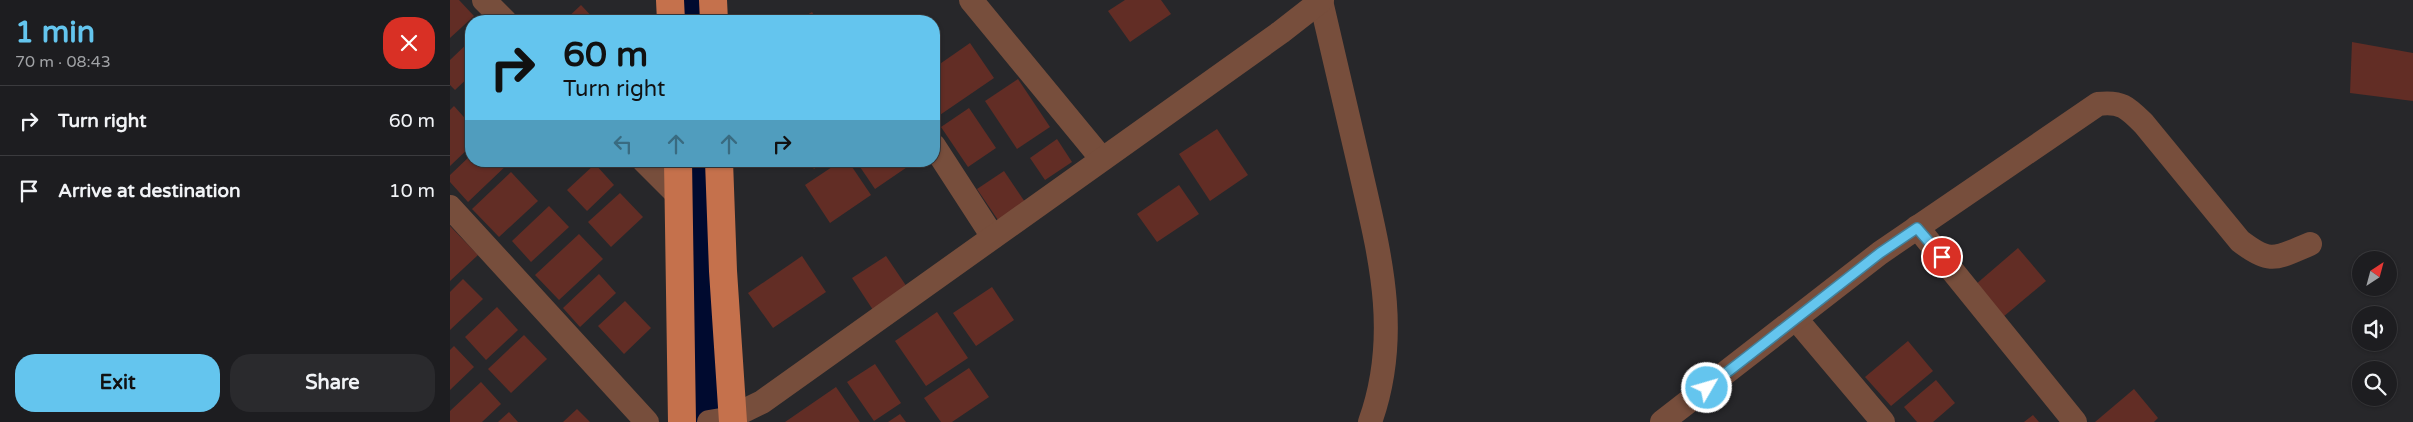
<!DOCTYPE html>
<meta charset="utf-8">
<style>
:root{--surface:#1d1d20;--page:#2a2a2d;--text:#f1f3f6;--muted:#a0a2a5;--line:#3b3b3e;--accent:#64c5ee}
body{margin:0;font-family:"Varela Round",sans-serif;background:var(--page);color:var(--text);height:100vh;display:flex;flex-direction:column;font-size:19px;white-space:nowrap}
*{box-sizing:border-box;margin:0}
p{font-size:16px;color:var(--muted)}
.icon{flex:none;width:28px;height:28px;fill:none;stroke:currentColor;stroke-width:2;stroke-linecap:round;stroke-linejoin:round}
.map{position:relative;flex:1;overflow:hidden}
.panel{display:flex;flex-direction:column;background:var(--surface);width:450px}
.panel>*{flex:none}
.top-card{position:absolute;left:15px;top:15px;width:475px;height:152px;border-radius:20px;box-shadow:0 1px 4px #0004,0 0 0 1px var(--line);background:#64c5ee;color:#111;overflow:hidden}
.needle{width:32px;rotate:36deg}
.buttons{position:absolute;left:1902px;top:251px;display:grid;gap:10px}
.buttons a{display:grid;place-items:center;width:45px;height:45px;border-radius:50%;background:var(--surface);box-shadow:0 1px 4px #0004,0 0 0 1px var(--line);font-size:25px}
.pin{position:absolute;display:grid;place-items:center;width:42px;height:42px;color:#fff;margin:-21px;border:2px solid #fff;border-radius:50%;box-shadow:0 1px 5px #0007}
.me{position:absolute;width:55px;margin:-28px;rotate:52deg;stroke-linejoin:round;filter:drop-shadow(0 0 4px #0008)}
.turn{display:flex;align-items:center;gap:18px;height:105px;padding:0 15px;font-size:22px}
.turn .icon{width:65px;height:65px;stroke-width:2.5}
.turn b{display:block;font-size:35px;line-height:42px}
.lanes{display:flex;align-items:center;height:48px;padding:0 15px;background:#0003;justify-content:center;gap:25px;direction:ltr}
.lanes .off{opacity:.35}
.round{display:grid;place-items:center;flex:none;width:52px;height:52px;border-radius:20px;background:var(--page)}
.overview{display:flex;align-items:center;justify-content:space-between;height:85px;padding:0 15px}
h1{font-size:30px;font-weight:700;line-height:38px;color:var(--accent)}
.cta{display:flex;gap:10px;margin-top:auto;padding:10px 15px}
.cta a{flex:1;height:58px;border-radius:20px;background:var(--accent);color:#111;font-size:20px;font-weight:700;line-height:58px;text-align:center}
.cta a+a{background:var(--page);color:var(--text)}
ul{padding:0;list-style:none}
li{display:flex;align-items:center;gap:15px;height:70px;padding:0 15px;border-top:1px solid var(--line)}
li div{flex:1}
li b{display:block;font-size:19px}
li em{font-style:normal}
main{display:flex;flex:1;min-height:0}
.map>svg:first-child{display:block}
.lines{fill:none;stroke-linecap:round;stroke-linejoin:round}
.canal{stroke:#000a2f;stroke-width:30}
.building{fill:#622d25}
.street{stroke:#774e3c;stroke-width:24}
.primary{stroke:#c5714c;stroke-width:28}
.route-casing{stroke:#41809b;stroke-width:12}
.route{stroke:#64c5ee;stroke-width:9}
</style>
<main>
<section class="panel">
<div class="overview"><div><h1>1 min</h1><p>70 m · 08:43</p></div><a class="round" style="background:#d93025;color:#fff"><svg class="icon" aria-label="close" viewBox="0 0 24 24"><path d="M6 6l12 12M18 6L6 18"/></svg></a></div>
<ul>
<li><svg class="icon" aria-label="right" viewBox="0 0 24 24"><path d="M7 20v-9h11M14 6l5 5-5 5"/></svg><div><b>Turn right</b></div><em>60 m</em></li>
<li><svg class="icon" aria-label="arrive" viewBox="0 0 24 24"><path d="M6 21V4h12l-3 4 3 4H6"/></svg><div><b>Arrive at destination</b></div><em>10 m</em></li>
</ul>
<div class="cta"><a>Exit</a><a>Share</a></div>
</section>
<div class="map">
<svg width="1963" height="422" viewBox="0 0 1963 422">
<rect width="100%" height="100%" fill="#27272a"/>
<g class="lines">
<!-- canal -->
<g class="canal">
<path d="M 245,0 L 246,21"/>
<path d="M 250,161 L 258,422"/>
</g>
</g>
<!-- building -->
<g class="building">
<path d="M 0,0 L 9,0 L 24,16 L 0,38 Z"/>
<path d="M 675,0 L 711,0 L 721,14 L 680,42 L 658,11 Z"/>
<path d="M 131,5 L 146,21 L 114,21 Z"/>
<path d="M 362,12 L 368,21 L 347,21 Z"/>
<path d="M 21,40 L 21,75 L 5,90 L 0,85 L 0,60 Z"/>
<path d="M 1902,42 L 1963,53 L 1963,101 L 1900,93 Z"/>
<path d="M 520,43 L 544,78 L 484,119 L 484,68 Z"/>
<path d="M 568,79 L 600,127 L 567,149 L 535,101 Z"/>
<path d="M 4,106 L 21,125 L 21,146 L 0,166 L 0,110 Z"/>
<path d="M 519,108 L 546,148 L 518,167 L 491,127 Z"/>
<path d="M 767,129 L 798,175 L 760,201 L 729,154 Z"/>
<path d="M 607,139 L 622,162 L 595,180 L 580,158 Z"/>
<path d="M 21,155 L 21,161 L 61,161 L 18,202 L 0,182 L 0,175 Z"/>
<path d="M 358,161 L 376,161 L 364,169 Z"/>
<path d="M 391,161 L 398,161 L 421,195 L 380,223 L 355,185 Z"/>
<path d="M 406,161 L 466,161 L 425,189 Z"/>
<path d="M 145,164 L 164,185 L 137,211 L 117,190 Z"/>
<path d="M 554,171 L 577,205 L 550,223 L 527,189 Z"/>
<path d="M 61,172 L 88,201 L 49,237 L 22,209 Z"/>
<path d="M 729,185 L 749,214 L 707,242 L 687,214 Z"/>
<path d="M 170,193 L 193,217 L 161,247 L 138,222 Z"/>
<path d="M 99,206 L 119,227 L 81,262 L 62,241 Z"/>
<path d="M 0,226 L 28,255 L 0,281 Z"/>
<path d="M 129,234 L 153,259 L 109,300 L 85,275 Z"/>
<path d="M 1568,248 L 1596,281 L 1553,317 L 1525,285 Z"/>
<path d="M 352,256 L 376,292 L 323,328 L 298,293 Z"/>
<path d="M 436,256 L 459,290 L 425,313 L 402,278 Z"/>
<path d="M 149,274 L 166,293 L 130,327 L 113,308 Z"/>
<path d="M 13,279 L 33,299 L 0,330 L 0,292 Z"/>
<path d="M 542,287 L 564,320 L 526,346 L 503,313 Z"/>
<path d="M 175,301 L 201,328 L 174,354 L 148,326 Z"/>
<path d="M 47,307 L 68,330 L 36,360 L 15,337 Z"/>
<path d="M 487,312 L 518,358 L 476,386 L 445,341 Z"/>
<path d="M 74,335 L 97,359 L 61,393 L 38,369 Z"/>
<path d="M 1458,341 L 1483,371 L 1441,406 L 1415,377 Z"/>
<path d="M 4,346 L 24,367 L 0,390 L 0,350 Z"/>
<path d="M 425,364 L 451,403 L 424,421 L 397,382 Z"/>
<path d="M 519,368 L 539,397 L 502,422 L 491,422 L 474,398 Z"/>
<path d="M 1486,380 L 1505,403 L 1483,422 L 1467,422 L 1454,407 Z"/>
<path d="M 31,382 L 51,404 L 32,422 L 0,422 L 0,411 Z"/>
<path d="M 386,387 L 410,422 L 335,422 Z"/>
<path d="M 1684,389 L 1708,418 L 1704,422 L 1645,422 Z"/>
<path d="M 127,409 L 140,422 L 113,422 Z"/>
<path d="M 59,412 L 68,422 L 48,422 Z"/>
<path d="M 450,414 L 456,422 L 438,422 Z"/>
<path d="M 1583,415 L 1589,422 L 1574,422 Z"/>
</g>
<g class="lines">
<!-- street -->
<g class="street">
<path d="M 34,0 L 55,21"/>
<path d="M 521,0 L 652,159"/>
<path d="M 871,1 C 884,55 896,110 909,164 C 929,252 952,333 920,422"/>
<path d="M 484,146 L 543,237"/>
<path d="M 194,161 L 230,197"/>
<path d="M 0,207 L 197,422"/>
<path d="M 1467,227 L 1625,422"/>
<path d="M 1346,319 L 1433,422"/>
<path d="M 259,422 L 277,419 L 312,402 L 831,32 L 872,0"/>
<path d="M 1212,422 L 1430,253 L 1648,104 C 1672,101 1678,108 1694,124 L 1790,241 C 1821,265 1826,258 1860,244"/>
</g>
<!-- primary -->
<g class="primary">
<path d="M 220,0 L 221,21"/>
<path d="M 263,0 L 264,21"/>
<path d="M 228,161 L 232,422"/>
<path d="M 269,161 L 273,271 L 283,422"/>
</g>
</g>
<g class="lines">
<!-- route casing -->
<g class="route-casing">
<path id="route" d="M 1257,388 L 1430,253 L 1467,228 L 1492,257"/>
</g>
<!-- route -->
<use href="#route" class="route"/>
</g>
</svg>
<div class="buttons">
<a><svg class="needle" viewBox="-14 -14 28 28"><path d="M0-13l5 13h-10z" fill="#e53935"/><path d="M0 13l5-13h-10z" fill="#a0a2a5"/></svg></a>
<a><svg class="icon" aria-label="sound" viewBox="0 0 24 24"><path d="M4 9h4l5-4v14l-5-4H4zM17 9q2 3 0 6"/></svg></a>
<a><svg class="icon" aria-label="search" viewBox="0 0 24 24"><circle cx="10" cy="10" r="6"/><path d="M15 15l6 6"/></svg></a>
</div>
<div class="pin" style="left:1492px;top:257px;background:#d93025"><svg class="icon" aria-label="arrive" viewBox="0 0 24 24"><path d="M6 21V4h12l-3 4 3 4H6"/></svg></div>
<svg class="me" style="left:1257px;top:388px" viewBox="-20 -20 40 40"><circle r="17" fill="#64c5ee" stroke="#fff" stroke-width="3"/><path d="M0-11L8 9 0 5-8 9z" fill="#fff"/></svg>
<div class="top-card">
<div class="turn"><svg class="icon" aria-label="right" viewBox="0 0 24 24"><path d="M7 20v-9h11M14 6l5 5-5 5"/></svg><div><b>60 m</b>Turn right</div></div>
<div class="lanes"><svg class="icon off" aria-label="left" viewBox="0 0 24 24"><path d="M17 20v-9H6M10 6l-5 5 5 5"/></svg><svg class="icon off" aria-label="ahead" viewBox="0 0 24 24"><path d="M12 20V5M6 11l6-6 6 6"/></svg><svg class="icon off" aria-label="ahead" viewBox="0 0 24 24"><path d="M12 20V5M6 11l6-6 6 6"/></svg><svg class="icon" aria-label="right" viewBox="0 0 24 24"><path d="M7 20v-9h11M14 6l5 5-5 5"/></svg></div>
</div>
</div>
</main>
